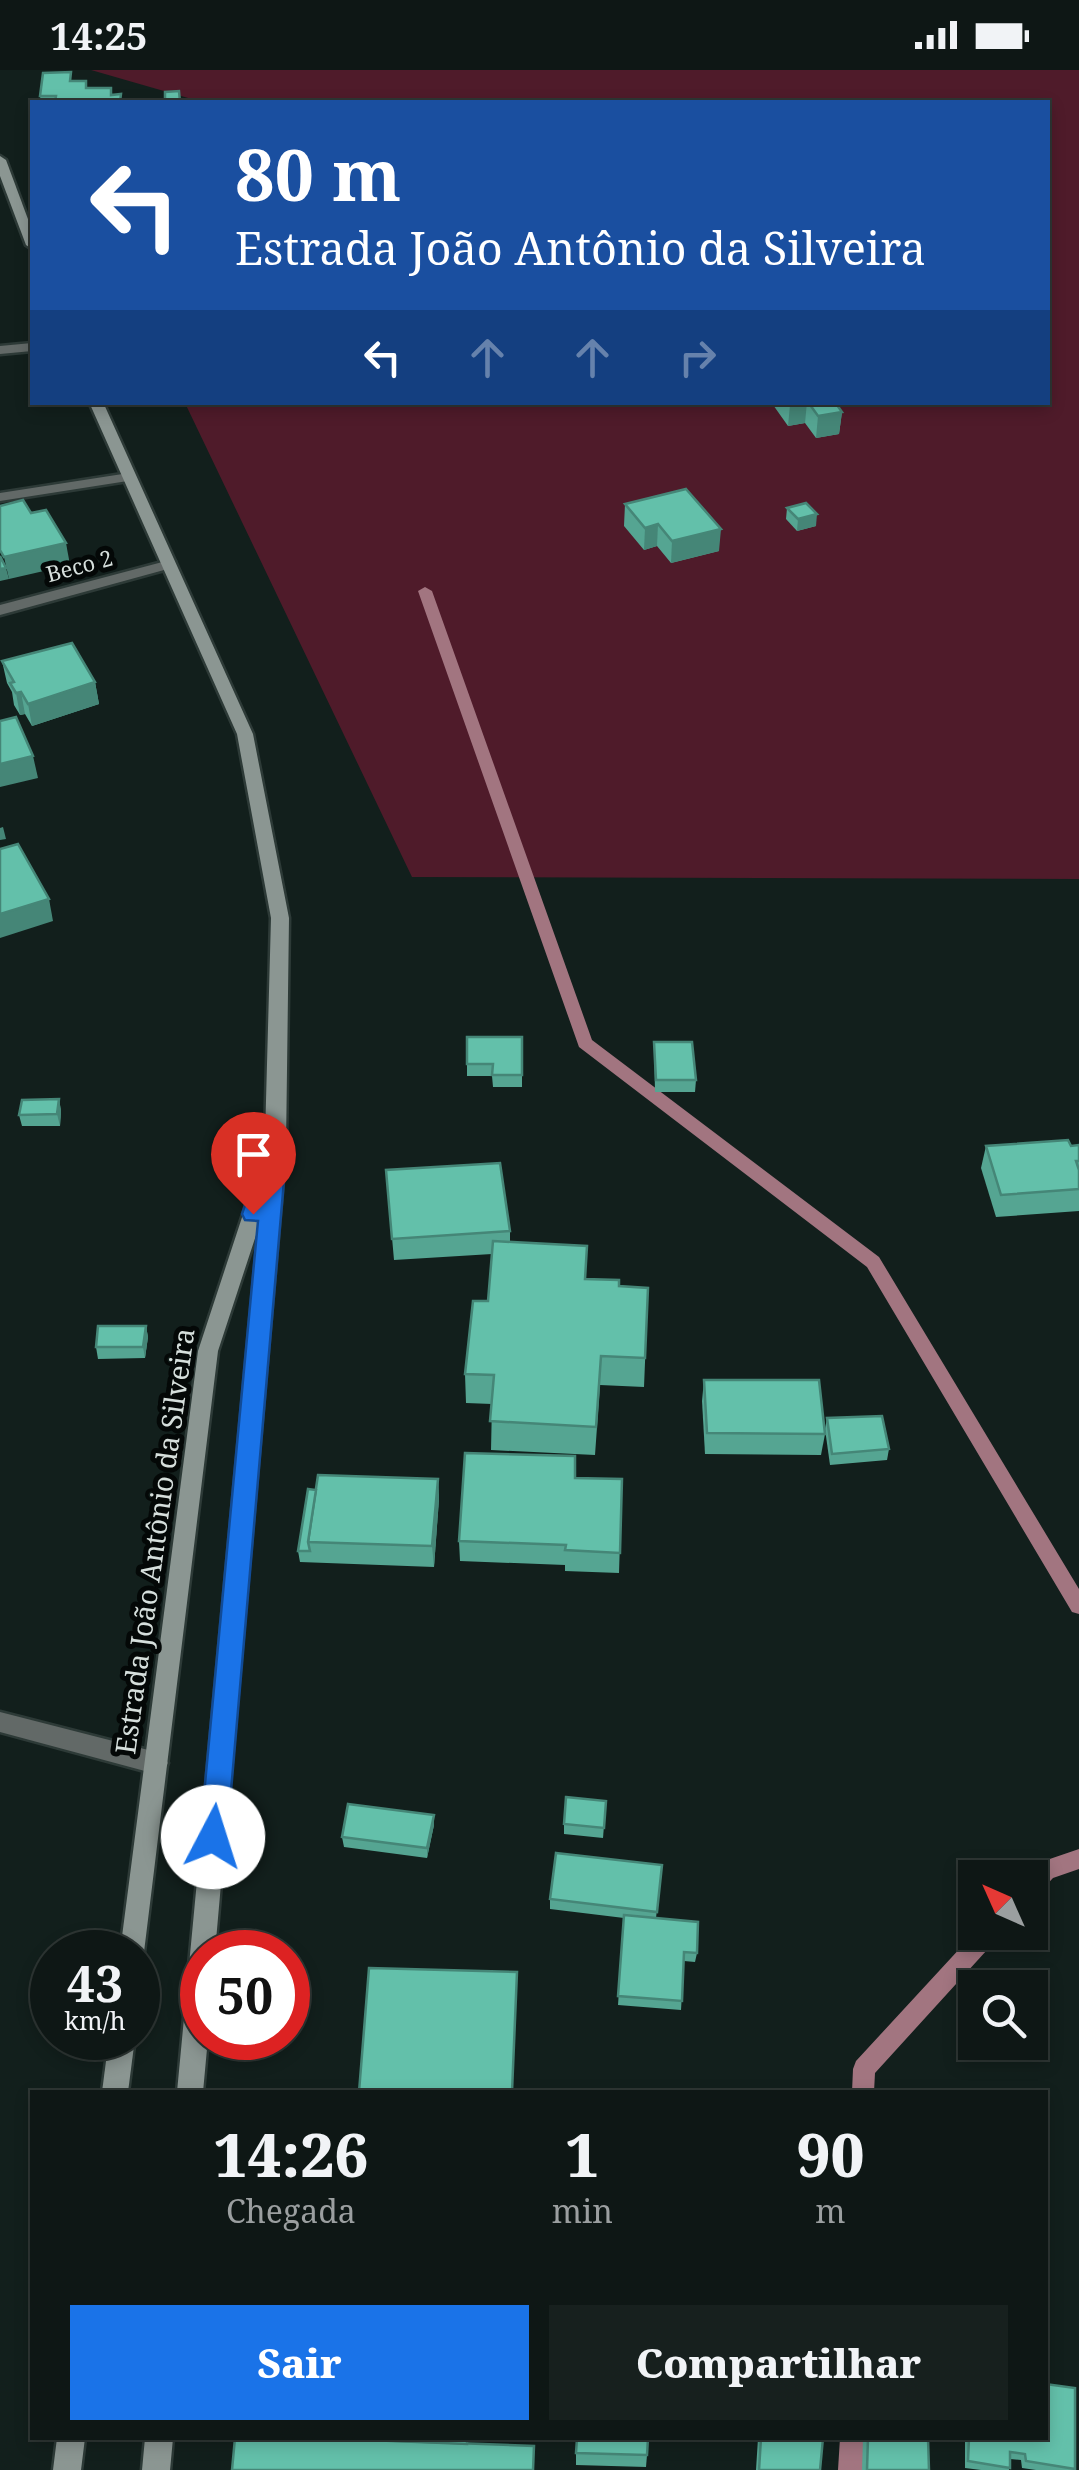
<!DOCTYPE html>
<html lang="pt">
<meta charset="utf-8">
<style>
:root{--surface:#0e1715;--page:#17201e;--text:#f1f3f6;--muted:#9b9fa0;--line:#2e3634;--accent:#1a73e8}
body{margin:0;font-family:"Noto Serif",serif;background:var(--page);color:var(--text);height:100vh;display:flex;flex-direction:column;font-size:38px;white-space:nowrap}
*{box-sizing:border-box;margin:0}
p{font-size:32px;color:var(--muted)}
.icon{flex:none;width:55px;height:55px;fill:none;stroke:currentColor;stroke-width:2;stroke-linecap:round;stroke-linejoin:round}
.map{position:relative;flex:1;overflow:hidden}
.side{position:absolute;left:30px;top:2020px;width:1018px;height:350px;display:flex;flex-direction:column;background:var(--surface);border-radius:0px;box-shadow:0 5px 15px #0003,0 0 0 2px var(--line)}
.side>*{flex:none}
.top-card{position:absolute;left:30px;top:30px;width:1020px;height:305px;border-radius:0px;box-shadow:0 5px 15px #0003,0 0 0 2px var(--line);background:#1a4fa0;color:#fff;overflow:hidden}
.needle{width:65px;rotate:315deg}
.buttons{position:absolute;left:958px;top:1790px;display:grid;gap:20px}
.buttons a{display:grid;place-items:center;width:90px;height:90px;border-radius:0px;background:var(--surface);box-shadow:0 5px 15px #0003,0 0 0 2px var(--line);font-size:50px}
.speed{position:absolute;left:30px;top:1860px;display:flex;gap:20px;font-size:50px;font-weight:700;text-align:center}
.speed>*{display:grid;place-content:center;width:130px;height:130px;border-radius:50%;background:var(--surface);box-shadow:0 5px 15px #0003,0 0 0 2px var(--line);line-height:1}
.speed small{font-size:25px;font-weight:400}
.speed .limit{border:15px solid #d22;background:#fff;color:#111}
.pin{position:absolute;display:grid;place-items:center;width:85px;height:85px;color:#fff;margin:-102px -42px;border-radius:50% 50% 50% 0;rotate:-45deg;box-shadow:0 0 10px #0007}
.pin .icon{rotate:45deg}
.me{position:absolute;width:110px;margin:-55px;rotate:5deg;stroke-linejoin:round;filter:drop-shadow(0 0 8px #0008)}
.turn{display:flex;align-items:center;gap:35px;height:210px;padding:0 40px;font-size:45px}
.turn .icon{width:130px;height:130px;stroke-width:2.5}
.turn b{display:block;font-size:70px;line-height:85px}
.lanes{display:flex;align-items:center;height:95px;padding:0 40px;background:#0003;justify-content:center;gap:50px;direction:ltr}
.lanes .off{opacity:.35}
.eta{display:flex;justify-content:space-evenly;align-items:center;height:170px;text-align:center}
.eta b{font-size:60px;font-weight:800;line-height:70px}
.primary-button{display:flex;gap:20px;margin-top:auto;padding:20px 40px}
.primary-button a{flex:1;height:115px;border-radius:0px;background:var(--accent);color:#fff;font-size:40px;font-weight:800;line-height:115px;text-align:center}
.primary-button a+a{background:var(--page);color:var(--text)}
.status{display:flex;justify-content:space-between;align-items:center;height:70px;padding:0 50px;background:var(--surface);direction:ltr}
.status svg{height:28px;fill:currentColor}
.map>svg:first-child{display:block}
.green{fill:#4f1b2a}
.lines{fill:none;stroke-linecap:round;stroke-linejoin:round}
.stream{fill:#a27580;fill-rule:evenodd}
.lane-casing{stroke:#2d3a37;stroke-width:5}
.street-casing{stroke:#2d3a37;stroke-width:5}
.secondary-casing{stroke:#2d3a37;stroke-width:5}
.lane{fill:#626967;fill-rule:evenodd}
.street{fill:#626967;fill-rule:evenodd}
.secondary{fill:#8b9692;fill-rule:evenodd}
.wall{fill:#55a592}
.shaded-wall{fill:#458677}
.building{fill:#63c0aa;stroke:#458677;stroke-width:2.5}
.route{fill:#1a73e8;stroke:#114b97;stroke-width:2.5}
.labels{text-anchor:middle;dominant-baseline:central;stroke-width:10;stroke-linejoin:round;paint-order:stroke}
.far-street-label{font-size:22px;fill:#d6dfdc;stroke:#040807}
.street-label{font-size:28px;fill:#d6dfdc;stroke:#040807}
</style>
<div class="status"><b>14:25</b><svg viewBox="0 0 49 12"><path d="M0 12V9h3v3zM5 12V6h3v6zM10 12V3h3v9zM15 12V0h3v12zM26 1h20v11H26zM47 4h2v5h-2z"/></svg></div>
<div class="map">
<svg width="1079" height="2400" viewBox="0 0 1079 2400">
<rect width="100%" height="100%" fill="#121f1c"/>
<!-- green -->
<path class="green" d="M 91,0 L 1079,0 L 1079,809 L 412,807 L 185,333 L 1048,332 L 1048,32 L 202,32 Z"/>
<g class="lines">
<!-- stream -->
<g class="stream">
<path d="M 425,517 L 432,521 L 592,970 L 879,1187 L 1079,1519 L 1079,1544 L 1072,1542 L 867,1197 L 579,977 L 418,521 Z"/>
<path d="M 1079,1779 L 1079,1799 L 1053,1808 L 1038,1824 L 1030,1827 L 1030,1808 L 1025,1808 L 1038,1793 Z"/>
<path d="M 975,1862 L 1000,1862 L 997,1869 L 875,2003 L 874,2022 L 852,2022 L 853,1999 L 856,1991 Z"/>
<path d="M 840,2368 L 864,2368 L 864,2400 L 838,2400 Z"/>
</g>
<!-- lane casing -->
<g class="lane-casing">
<path id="lane" d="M 0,1642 L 156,1682 L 164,1685 L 168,1693 L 164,1701 L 156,1704 L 0,1662 Z"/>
</g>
<!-- street casing -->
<g class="street-casing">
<g id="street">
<path d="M 32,273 L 32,281 L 0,284 L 0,276 Z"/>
<path d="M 129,403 L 134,404 L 134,410 L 0,431 L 0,423 Z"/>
<path d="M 170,490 L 175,491 L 175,497 L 0,545 L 0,535 Z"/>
</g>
</g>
<!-- secondary casing -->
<g class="secondary-casing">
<g id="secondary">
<path d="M 0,86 L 6,90 L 32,160 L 32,179 L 26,175 L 0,106 Z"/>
<path d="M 89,332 L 103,332 L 253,664 L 289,848 L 286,1076 L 215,1882 L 202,1882 L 202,1968 L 208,1968 L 203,2022 L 177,2022 L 259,1156 L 218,1281 L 144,1882 L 138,1892 L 138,1882 L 120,1882 L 198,1281 L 254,1111 L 264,1104 L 271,848 L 237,664 Z"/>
<path d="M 109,1968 L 135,1968 L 128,2022 L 102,2022 Z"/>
<path d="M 57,2368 L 85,2368 L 81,2400 L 53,2400 Z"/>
<path d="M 145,2368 L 173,2368 L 170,2400 L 142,2400 Z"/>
</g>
</g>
<!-- lane -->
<use href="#lane" class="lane"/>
<!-- street -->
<use href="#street" class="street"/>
<!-- secondary -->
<use href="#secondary" class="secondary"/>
</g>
<!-- wall -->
<g class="wall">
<path d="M 73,11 L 86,11 L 87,18 L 111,18 L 112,25 L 122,32 L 41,32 L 40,26 Z"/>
<path d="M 771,332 L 835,332 L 842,342 L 839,364 L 816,368 L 805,353 L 788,356 Z"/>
<path d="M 625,434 L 719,481 L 671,493 L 657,476 L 644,480 L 624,456 Z"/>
<path d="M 787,438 L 816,456 L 797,461 L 786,449 Z"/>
<path d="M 2,591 L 95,612 L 99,634 L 32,656 L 25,644 L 20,645 L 14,635 L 12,622 L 7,613 Z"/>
<path d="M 467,967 L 522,967 L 522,1017 L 493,1017 L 492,1006 L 467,1006 Z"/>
<path d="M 654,972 L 696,1010 L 695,1022 L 655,1022 Z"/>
<path d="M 59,1029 L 61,1041 L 60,1056 L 22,1056 L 19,1045 Z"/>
<path d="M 1079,1075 L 1079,1141 L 996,1147 L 981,1098 L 986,1076 Z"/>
<path d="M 386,1100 L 510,1161 L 510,1172 L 586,1209 L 619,1216 L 648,1218 L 644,1317 L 600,1315 L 595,1385 L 491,1380 L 492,1334 L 466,1333 L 465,1304 L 488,1231 L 492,1184 L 394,1190 Z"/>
<path d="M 146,1256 L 148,1267 L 145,1288 L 98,1289 L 96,1277 Z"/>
<path d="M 704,1310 L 825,1364 L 821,1385 L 705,1384 L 702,1331 Z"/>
<path d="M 827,1348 L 889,1379 L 887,1390 L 830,1395 L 825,1359 Z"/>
<path d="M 575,1408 L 622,1409 L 619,1503 L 565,1501 L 565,1495 L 460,1491 L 459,1471 Z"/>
<path d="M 438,1409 L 439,1429 L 434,1497 L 300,1492 L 298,1481 L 316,1420 Z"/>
<path d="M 606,1731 L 603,1768 L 564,1764 L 564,1754 Z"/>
<path d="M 434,1745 L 434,1755 L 427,1788 L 344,1777 L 342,1767 Z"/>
<path d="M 662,1795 L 656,1848 L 697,1883 L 695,1892 L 684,1891 L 681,1940 L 618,1935 L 624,1848 L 550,1839 L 550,1829 Z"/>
<path d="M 576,2368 L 647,2385 L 646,2397 L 576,2395 Z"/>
<path d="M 758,2368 L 823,2368 L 820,2400 L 756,2400 Z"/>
<path d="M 863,2368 L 928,2368 L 929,2400 L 862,2400 Z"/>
<path d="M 965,2368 L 1045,2368 L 1074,2400 L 1036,2400 L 1022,2398 L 1021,2390 L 1010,2389 L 1009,2400 L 981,2400 L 965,2398 Z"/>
</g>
<!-- shaded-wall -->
<g class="shaded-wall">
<path d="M 807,332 L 805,353 L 788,356 L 790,335 Z"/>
<path d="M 842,342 L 839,364 L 816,368 L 818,346 Z"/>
<path d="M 817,444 L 816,456 L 797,461 L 798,449 Z"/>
<path d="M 658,454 L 657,476 L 644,480 L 645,458 Z"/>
<path d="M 721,459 L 719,481 L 671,493 L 672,471 Z"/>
<path d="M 66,473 L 70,495 L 9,509 L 4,487 Z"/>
<path d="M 6,498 L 9,509 L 0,511 L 0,499 Z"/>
<path d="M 95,612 L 99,634 L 32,656 L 28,634 Z"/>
<path d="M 21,622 L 25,644 L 20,645 L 16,623 Z"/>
<path d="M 33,686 L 38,708 L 0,717 L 0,694 Z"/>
<path d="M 3,757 L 6,769 L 0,770 L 0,758 Z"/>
<path d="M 49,829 L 53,851 L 0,868 L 0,844 Z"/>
<path d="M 59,1029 L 61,1041 L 60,1056 L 57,1044 Z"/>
<path d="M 146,1256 L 148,1267 L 145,1288 L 143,1277 Z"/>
<path d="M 438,1409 L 439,1429 L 434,1497 L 432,1476 Z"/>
<path d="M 434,1745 L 434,1755 L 427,1788 L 427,1778 Z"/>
</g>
<!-- building -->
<g class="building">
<path d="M 71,2 L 70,11 L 86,11 L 86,18 L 111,18 L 111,25 L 121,24 L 120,32 L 55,32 L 56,26 L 40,26 L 43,3 Z"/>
<path d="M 179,21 L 180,32 L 165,32 L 165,22 Z"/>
<path d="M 808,332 L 835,332 L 842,342 L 818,346 Z"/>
<path d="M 686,419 L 721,459 L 672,471 L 658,454 L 645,458 L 625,434 Z"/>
<path d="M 23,430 L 31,443 L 46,440 L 66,473 L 4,487 L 0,480 L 0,436 Z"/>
<path d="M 806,433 L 817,444 L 798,449 L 787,438 Z"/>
<path d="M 0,486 L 6,498 L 0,499 Z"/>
<path d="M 72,573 L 95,612 L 28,634 L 21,622 L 16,623 L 10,613 L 14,612 L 2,591 Z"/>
<path d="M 16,647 L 33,686 L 0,694 L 0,651 Z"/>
<path d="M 18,774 L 49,829 L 0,844 L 0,779 Z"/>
<path d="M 467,967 L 522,967 L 522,1005 L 492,1005 L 493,994 L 467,994 Z"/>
<path d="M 654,972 L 692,972 L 696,1010 L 656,1010 Z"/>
<path d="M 59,1029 L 57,1044 L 19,1045 L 22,1030 Z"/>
<path d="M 1068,1070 L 1071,1076 L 1079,1075 L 1079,1091 L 1076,1091 L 1079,1100 L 1079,1119 L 1001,1125 L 986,1076 Z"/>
<path d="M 500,1093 L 510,1161 L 392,1169 L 386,1100 Z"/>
<path d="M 493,1171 L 587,1176 L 585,1209 L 619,1210 L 619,1216 L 648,1218 L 645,1288 L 601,1286 L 596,1357 L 490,1351 L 494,1305 L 465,1304 L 473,1231 L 488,1231 Z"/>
<path d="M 98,1256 L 146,1256 L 143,1277 L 96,1277 Z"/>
<path d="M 704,1310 L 819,1310 L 825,1364 L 707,1363 Z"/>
<path d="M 882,1346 L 889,1379 L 832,1384 L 827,1348 Z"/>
<path d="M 465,1383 L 575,1386 L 575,1408 L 622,1409 L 620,1483 L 565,1480 L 566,1475 L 459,1471 Z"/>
<path d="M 318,1405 L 438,1409 L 432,1476 L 308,1472 Z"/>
<path d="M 308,1419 L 316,1420 L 308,1472 L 310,1481 L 298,1481 Z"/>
<path d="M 566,1727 L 606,1731 L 604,1758 L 564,1754 Z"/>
<path d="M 348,1734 L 434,1745 L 427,1778 L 342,1767 Z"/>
<path d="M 556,1783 L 662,1795 L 657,1842 L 550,1829 Z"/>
<path d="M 624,1845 L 698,1852 L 697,1883 L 684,1882 L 682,1931 L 618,1926 Z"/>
<path d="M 369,1898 L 517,1902 L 512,2022 L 359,2022 Z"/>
<path d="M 1045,2311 L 1045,2314 L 1075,2318 L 1075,2399 L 1026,2391 L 1025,2384 L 1010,2382 L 1010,2398 L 968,2391 L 969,2368 L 1045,2368 Z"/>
<path d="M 235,2368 L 318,2368 L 534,2376 L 533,2400 L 232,2400 Z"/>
<path d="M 317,2368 L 467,2368 L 467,2374 Z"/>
<path d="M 577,2368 L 648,2368 L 647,2385 L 576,2383 Z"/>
<path d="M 761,2368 L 823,2368 L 820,2400 L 759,2400 Z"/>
<path d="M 868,2368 L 928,2368 L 929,2400 L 867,2400 Z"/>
</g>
<!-- route -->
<path class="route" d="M 276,1068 L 287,1076 L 227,1767 L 223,1776 L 213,1780 L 204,1776 L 200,1767 L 258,1151 L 245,1150 L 242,1144 L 265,1076 Z"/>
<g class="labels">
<!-- far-street labels -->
<g class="far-street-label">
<text transform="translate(79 495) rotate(-15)">Beco 2</text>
</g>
<!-- street labels -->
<g class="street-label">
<text transform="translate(154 1471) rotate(-82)">Estrada João Antônio da Silveira</text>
</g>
</g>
</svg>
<div class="buttons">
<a><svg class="needle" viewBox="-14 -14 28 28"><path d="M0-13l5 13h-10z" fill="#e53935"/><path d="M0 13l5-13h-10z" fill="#9b9fa0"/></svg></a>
<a><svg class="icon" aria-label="search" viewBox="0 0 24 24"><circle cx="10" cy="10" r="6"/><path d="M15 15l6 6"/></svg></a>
</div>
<div class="speed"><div>43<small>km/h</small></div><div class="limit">50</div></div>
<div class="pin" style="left:253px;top:1144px;background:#d93025"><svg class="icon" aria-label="arrive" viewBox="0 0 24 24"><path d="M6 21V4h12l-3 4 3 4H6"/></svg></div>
<svg class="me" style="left:213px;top:1767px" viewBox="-20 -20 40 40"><circle r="19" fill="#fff"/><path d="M0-13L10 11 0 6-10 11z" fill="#1a73e8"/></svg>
<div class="top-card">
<div class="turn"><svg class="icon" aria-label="left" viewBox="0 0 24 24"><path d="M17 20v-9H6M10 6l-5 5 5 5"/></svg><div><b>80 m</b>Estrada João Antônio da Silveira</div></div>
<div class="lanes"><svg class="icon" aria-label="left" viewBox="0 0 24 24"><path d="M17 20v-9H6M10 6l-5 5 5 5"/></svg><svg class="icon off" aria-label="ahead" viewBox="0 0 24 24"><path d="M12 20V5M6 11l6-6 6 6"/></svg><svg class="icon off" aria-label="ahead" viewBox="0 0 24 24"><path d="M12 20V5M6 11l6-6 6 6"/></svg><svg class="icon off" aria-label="right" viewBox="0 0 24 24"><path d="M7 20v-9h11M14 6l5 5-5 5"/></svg></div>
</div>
<section class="side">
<div class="eta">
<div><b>14:26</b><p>Chegada</p></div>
<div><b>1</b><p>min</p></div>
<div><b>90</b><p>m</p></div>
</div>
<div class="primary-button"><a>Sair</a><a>Compartilhar</a></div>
</section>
</div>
